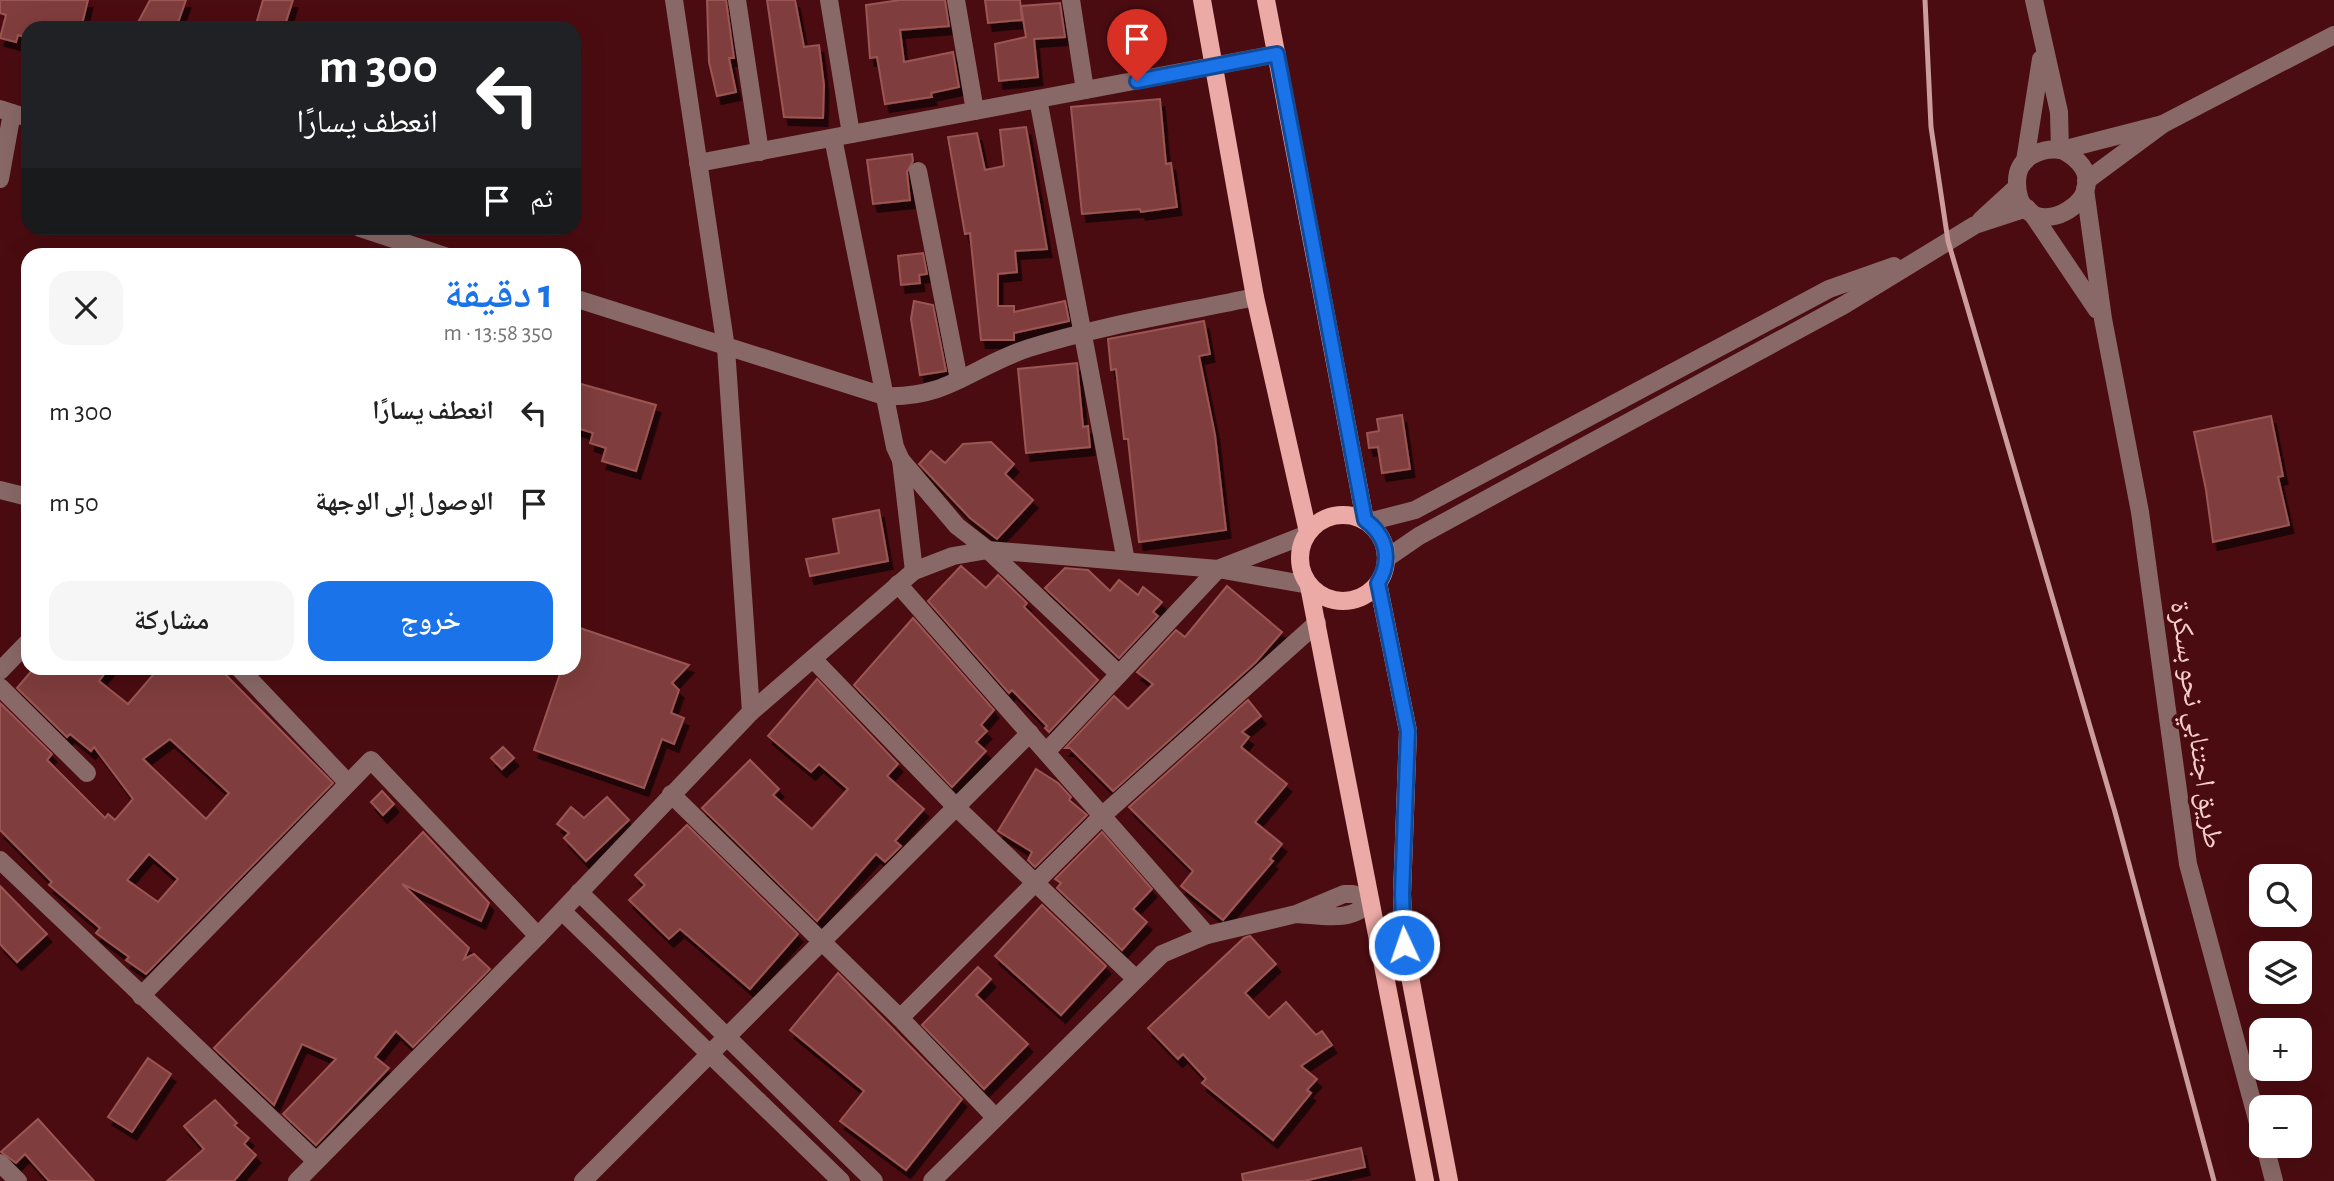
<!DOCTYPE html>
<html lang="ar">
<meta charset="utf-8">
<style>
:root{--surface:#fff;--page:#f6f6f6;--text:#222;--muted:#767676;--accent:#1a73e8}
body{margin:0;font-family:"Alegreya Sans","Noto Naskh Arabic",sans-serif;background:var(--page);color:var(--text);direction:rtl;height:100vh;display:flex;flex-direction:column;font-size:26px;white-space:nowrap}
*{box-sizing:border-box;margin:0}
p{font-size:23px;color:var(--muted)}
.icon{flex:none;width:38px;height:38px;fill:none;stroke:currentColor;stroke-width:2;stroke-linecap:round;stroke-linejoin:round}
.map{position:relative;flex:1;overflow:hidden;direction:ltr}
.details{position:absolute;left:21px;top:248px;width:560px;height:427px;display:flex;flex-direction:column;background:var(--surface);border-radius:21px;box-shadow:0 7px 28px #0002;direction:rtl}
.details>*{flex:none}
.top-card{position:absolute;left:21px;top:21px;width:560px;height:214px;border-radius:21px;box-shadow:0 7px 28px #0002;direction:rtl;background:#202124;color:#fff;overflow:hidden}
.controls{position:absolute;left:2249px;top:864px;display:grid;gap:14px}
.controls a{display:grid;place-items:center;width:63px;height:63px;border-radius:14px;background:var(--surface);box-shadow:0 7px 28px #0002;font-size:35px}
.pin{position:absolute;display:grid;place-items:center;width:60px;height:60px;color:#fff;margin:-72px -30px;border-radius:50% 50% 50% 0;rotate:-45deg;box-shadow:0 0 7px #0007}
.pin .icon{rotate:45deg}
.me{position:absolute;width:77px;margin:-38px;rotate:357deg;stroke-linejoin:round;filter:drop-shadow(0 0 5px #0008)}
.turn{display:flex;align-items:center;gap:24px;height:147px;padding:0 28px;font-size:32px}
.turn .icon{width:91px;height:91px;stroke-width:2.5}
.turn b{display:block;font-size:49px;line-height:60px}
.then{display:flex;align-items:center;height:66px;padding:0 28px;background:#0003;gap:14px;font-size:26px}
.round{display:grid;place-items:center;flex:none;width:74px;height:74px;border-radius:21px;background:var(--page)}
.summary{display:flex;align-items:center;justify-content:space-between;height:119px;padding:0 28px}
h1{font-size:42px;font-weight:600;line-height:52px;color:var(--accent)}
.action{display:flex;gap:14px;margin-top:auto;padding:14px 28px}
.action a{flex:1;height:80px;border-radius:21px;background:var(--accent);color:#fff;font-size:28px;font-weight:600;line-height:80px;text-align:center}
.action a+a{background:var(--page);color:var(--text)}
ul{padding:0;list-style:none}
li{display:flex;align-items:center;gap:21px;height:91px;padding:0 28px}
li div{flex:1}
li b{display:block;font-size:26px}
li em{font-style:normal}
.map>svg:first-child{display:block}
.building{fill:#803e3d;stroke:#9b5553;stroke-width:2;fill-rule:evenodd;filter:url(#shadow)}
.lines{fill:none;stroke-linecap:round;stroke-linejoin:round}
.minor{stroke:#896967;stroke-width:18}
.major{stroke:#ecaaa6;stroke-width:18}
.rail{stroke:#cb9d9c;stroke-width:5}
.route-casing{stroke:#114b97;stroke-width:18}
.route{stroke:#1a73e8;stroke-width:12}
.labels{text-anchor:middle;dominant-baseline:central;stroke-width:7;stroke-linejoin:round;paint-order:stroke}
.street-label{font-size:28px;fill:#f6cecb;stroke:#4b0c11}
</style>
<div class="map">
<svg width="2334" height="1181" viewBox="0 0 2334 1181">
<defs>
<filter id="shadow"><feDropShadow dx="4.5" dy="8" stdDeviation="0" flood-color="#0009"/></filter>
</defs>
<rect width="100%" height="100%" fill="#4b0c11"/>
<!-- building -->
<g class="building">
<path d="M 0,0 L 88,0 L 81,28 L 28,28 L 28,38 L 18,35 L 16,42 L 0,38 L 6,15 L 0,13 Z"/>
<path d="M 150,0 L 186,0 L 176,28 L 135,28 Z"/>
<path d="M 263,0 L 293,0 L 284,28 L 255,28 Z"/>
<path d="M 707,0 L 726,0 L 734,58 L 729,58 L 736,92 L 717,96 L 709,62 Z"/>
<path d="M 767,0 L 795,0 L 804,47 L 819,45 L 824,85 L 823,118 L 784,117 Z"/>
<path d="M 900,0 L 945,0 L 949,26 L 900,30 L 904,62 L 953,52 L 959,87 L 931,93 L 932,97 L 885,104 L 877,57 L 870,58 L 866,5 Z"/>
<path d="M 985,0 L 1020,0 L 1022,20 L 988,23 Z"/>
<path d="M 1060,3 L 1065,37 L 1034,39 L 1038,77 L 999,81 L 995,44 L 1026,37 L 1021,6 Z"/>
<path d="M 1160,99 L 1166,164 L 1171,163 L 1177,207 L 1141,212 L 1140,209 L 1082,214 L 1071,107 Z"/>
<path d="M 1026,127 L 1047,249 L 1015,251 L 1017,272 L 998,274 L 998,306 L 1014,306 L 1014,312 L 1065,301 L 1069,321 L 1014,333 L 1014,340 L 981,340 L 970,233 L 965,234 L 948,137 L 977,133 L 985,170 L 1004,166 L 1000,130 Z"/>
<path d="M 912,154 L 913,161 L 907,172 L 910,200 L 873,204 L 867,160 Z"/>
<path d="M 923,253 L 927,274 L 919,275 L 920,283 L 901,285 L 898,256 Z"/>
<path d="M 914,301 L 933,305 L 946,371 L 920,375 L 911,319 Z"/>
<path d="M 1204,321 L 1210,354 L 1199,356 L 1215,435 L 1226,530 L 1139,542 L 1128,439 L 1124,439 L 1116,369 L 1111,370 L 1108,339 Z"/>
<path d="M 1077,363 L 1083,427 L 1088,426 L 1090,447 L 1026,453 L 1018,369 Z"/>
<path d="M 574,382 L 656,405 L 636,471 L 602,461 L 606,448 L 590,443 L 593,433 L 574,427 Z"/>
<path d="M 1402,415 L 1410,469 L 1382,473 L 1378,447 L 1369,448 L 1367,433 L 1379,431 L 1377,419 Z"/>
<path d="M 2271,416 L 2283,476 L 2278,477 L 2289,525 L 2213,542 L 2206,490 L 2194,432 Z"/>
<path d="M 991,442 L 1014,464 L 1005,474 L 1033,500 L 997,539 L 970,518 L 919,464 L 931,451 L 945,463 L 963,444 Z"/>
<path d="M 879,510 L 888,561 L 810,576 L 806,559 L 839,553 L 833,519 Z"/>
<path d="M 961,566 L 986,588 L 998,575 L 1027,603 L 1024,607 L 1098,680 L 1049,732 L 1045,728 L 1047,726 L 1012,690 L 1009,693 L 928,601 Z"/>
<path d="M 1065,568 L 1088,570 L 1110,591 L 1119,580 L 1138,595 L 1143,587 L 1162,602 L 1153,612 L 1158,616 L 1119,658 L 1045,588 Z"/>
<path d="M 1227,586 L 1282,632 L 1256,662 L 1113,791 L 1070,748 L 1065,748 L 1114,696 L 1128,709 L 1153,684 L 1137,672 L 1176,630 L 1185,637 Z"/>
<path d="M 913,618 L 994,710 L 981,725 L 987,731 L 976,742 L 986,751 L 952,787 L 854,685 Z"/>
<path d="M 574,626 L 689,665 L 672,683 L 679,690 L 671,713 L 684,718 L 674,744 L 662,739 L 644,788 L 534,750 L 562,668 L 574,668 Z"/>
<path d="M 34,668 L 109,668 L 99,681 L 128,704 L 159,668 L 219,668 L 333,783 L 146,974 L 126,960 L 129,957 L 96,933 L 100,928 L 49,885 L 52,882 L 0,830 L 0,703 L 52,754 L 47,760 L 105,818 L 108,814 L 115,820 L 133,799 L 94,747 L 91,751 L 70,734 L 67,737 L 17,688 ZM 170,739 L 229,793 L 206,819 L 143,759 ZM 149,854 L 178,879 L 158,902 L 127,880 Z"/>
<path d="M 817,679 L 898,764 L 887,776 L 924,809 L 895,841 L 901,846 L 885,862 L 876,854 L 817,921 L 702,808 L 750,760 L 779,789 L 773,795 L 812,829 L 848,789 L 819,764 L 811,772 L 768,736 Z"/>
<path d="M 1248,700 L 1261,716 L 1242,732 L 1249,737 L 1241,747 L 1287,784 L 1255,822 L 1282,844 L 1270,859 L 1273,861 L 1223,920 L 1181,886 L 1193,871 L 1129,807 Z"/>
<path d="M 503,747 L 514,758 L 502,769 L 491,758 Z"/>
<path d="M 1036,769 L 1058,783 L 1071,797 L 1069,800 L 1087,815 L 1035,867 L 1028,860 L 1032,852 L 998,831 Z"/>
<path d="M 382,791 L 394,804 L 383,815 L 371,802 Z"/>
<path d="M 607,797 L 629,820 L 586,861 L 564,838 L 569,833 L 557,824 L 571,807 L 584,818 Z"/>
<path d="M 687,825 L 798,934 L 750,989 L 680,929 L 669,939 L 629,900 L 645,885 L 635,875 Z"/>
<path d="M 423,832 L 489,903 L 481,921 L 402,884 L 469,948 L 464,959 L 474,954 L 490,969 L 413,1047 L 396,1031 L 375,1057 L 389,1068 L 316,1145 L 283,1114 L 336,1059 L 302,1044 L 274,1105 L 214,1048 Z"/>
<path d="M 1102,832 L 1152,889 L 1133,909 L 1147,922 L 1122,950 L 1057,888 L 1061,883 L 1055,879 Z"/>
<path d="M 0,886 L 47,934 L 17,962 L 0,944 Z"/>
<path d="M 1042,905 L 1106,966 L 1061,1015 L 995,956 Z"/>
<path d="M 1250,936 L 1276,964 L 1245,993 L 1269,1018 L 1286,1002 L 1316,1035 L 1322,1031 L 1332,1045 L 1301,1066 L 1317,1079 L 1307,1090 L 1311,1093 L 1273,1140 L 1202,1083 L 1206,1079 L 1183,1054 L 1178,1059 L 1148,1028 L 1244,938 Z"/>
<path d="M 978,967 L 991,979 L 976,995 L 1028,1044 L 984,1089 L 922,1025 Z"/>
<path d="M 838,973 L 962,1099 L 906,1170 L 840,1121 L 864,1091 L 790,1030 Z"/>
<path d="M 148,1058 L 171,1074 L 132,1132 L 108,1117 Z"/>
<path d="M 215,1100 L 237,1123 L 234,1125 L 249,1138 L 244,1144 L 256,1155 L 234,1181 L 167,1181 L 204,1149 L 184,1126 Z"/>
<path d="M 38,1119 L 94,1181 L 49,1181 L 25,1154 L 16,1163 L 1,1152 Z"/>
<path d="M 1361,1148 L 1365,1167 L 1304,1181 L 1243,1181 L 1242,1174 Z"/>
</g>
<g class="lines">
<!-- minor -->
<g class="minor">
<path d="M 674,0 L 726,348 L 751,712"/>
<path d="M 737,0 L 760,152"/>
<path d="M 829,0 L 851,134"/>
<path d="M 956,0 L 975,111"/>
<path d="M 1071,0 L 1085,90"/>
<path d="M 2034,0 L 2059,112 L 2060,150"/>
<path d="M 1038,99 L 1126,561"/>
<path d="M 0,109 L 28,118"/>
<path d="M 833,138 L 895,447 L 901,460 L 957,526 L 988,550 L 1218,569 L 1309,585"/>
<path d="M 2062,150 C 2137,190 2019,259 2017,183 C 2016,158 2040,147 2062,150 L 2163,124"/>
<path d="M 2025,161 L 2041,59"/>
<path d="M 698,163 L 1277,54"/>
<path d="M 918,171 L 959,380"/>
<path d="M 0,179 L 12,113"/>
<path d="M 2086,181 L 2163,124 L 2334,35"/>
<path d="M 2085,189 L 2103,319 L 2140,512 L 2188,864 L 2261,1134"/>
<path d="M 2031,212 L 2097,310"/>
<path d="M 1981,220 L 2017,187"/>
<path d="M 360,228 L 445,256"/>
<path d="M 574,298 L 884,396 C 948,399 973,366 1029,348 C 1102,325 1180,313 1255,297"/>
<path d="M 901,460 L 914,571"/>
<path d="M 0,490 L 28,497"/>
<path d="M 1368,522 L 1415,510 L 1829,289 L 1894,266"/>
<path d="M 1387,558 L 1419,536 L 1844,305 L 1975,225 L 2027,208"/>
<path d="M 898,584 L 1207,935"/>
<path d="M 813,659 L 957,808 L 1135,978"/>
<path d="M 239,668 L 348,783"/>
<path d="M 0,671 L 28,642"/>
<path d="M 0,687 L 87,773"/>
<path d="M 1047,751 L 1218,569 L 1305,535"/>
<path d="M 671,794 L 900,1018 L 995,1117"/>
<path d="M 0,860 L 316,1161"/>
<path d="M 579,892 L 874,1181"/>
<path d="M 562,911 L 841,1181"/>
<path d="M 141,996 L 371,760 L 538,936"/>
<path d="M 900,1018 L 1103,815 L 1317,623"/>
<path d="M 2265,1146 L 2274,1181"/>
<path d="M 0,1163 L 18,1181"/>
<path d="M 297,1181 L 538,936 L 751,712 L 914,571 L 953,556 L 988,550 L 1119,674"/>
<path d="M 583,1181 L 1030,733"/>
<path d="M 932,1181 L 1162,954 L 1207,935 L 1296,914 L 1344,894 L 1353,894 L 1370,900 C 1354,924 1321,915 1296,914"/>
</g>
<!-- major -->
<g class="major">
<path d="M 1202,0 L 1255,297 L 1308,532"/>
<path d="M 1266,0 L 1365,520"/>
<circle cx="1343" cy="558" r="43"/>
<path d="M 1378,583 L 1408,731 L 1402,894 L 1404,945 L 1449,1181"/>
<path d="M 1309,586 L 1425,1181"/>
</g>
<!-- rail -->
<path class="rail" d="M 1925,0 L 1931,127 L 1948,241 L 2115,812 L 2214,1181"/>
</g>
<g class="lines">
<!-- route casing -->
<g class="route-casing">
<path id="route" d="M 1137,81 L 1277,54 L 1365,520 C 1387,536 1392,560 1378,583 L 1408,731 L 1402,894 L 1404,945"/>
</g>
<!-- route -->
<use href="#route" class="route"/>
</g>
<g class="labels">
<!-- street labels -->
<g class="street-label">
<text transform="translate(2196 725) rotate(82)">طريق اجتنابي نحو بسكرة</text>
</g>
</g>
</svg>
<div class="controls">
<a><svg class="icon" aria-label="search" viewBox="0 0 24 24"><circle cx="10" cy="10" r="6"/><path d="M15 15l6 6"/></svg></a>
<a><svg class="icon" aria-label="layers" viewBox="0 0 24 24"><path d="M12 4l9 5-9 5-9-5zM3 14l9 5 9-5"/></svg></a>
<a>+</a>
<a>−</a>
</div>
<div class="pin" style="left:1137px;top:81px;background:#d93025"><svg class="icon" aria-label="arrive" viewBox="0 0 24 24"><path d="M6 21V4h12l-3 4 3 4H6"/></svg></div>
<svg class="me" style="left:1404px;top:945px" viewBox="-20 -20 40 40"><circle r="17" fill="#1a73e8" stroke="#fff" stroke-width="3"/><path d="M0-11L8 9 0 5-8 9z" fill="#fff"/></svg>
<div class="top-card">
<div class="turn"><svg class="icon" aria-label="left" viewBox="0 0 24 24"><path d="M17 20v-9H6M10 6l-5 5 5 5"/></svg><div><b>300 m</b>انعطف يسارًا</div></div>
<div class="then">ثم<svg class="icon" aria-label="arrive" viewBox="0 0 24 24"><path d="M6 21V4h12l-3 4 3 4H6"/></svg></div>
</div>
<section class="details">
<div class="summary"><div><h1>1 دقيقة</h1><p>350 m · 13:58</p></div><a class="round"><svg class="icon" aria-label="close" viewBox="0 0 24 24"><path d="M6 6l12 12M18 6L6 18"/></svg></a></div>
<ul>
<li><svg class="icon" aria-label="left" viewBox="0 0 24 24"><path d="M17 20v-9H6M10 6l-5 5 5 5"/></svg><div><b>انعطف يسارًا</b></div><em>300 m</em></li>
<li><svg class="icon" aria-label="arrive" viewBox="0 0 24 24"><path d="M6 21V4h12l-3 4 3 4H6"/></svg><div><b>الوصول إلى الوجهة</b></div><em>50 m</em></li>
</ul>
<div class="action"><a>خروج</a><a>مشاركة</a></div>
</section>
</div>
